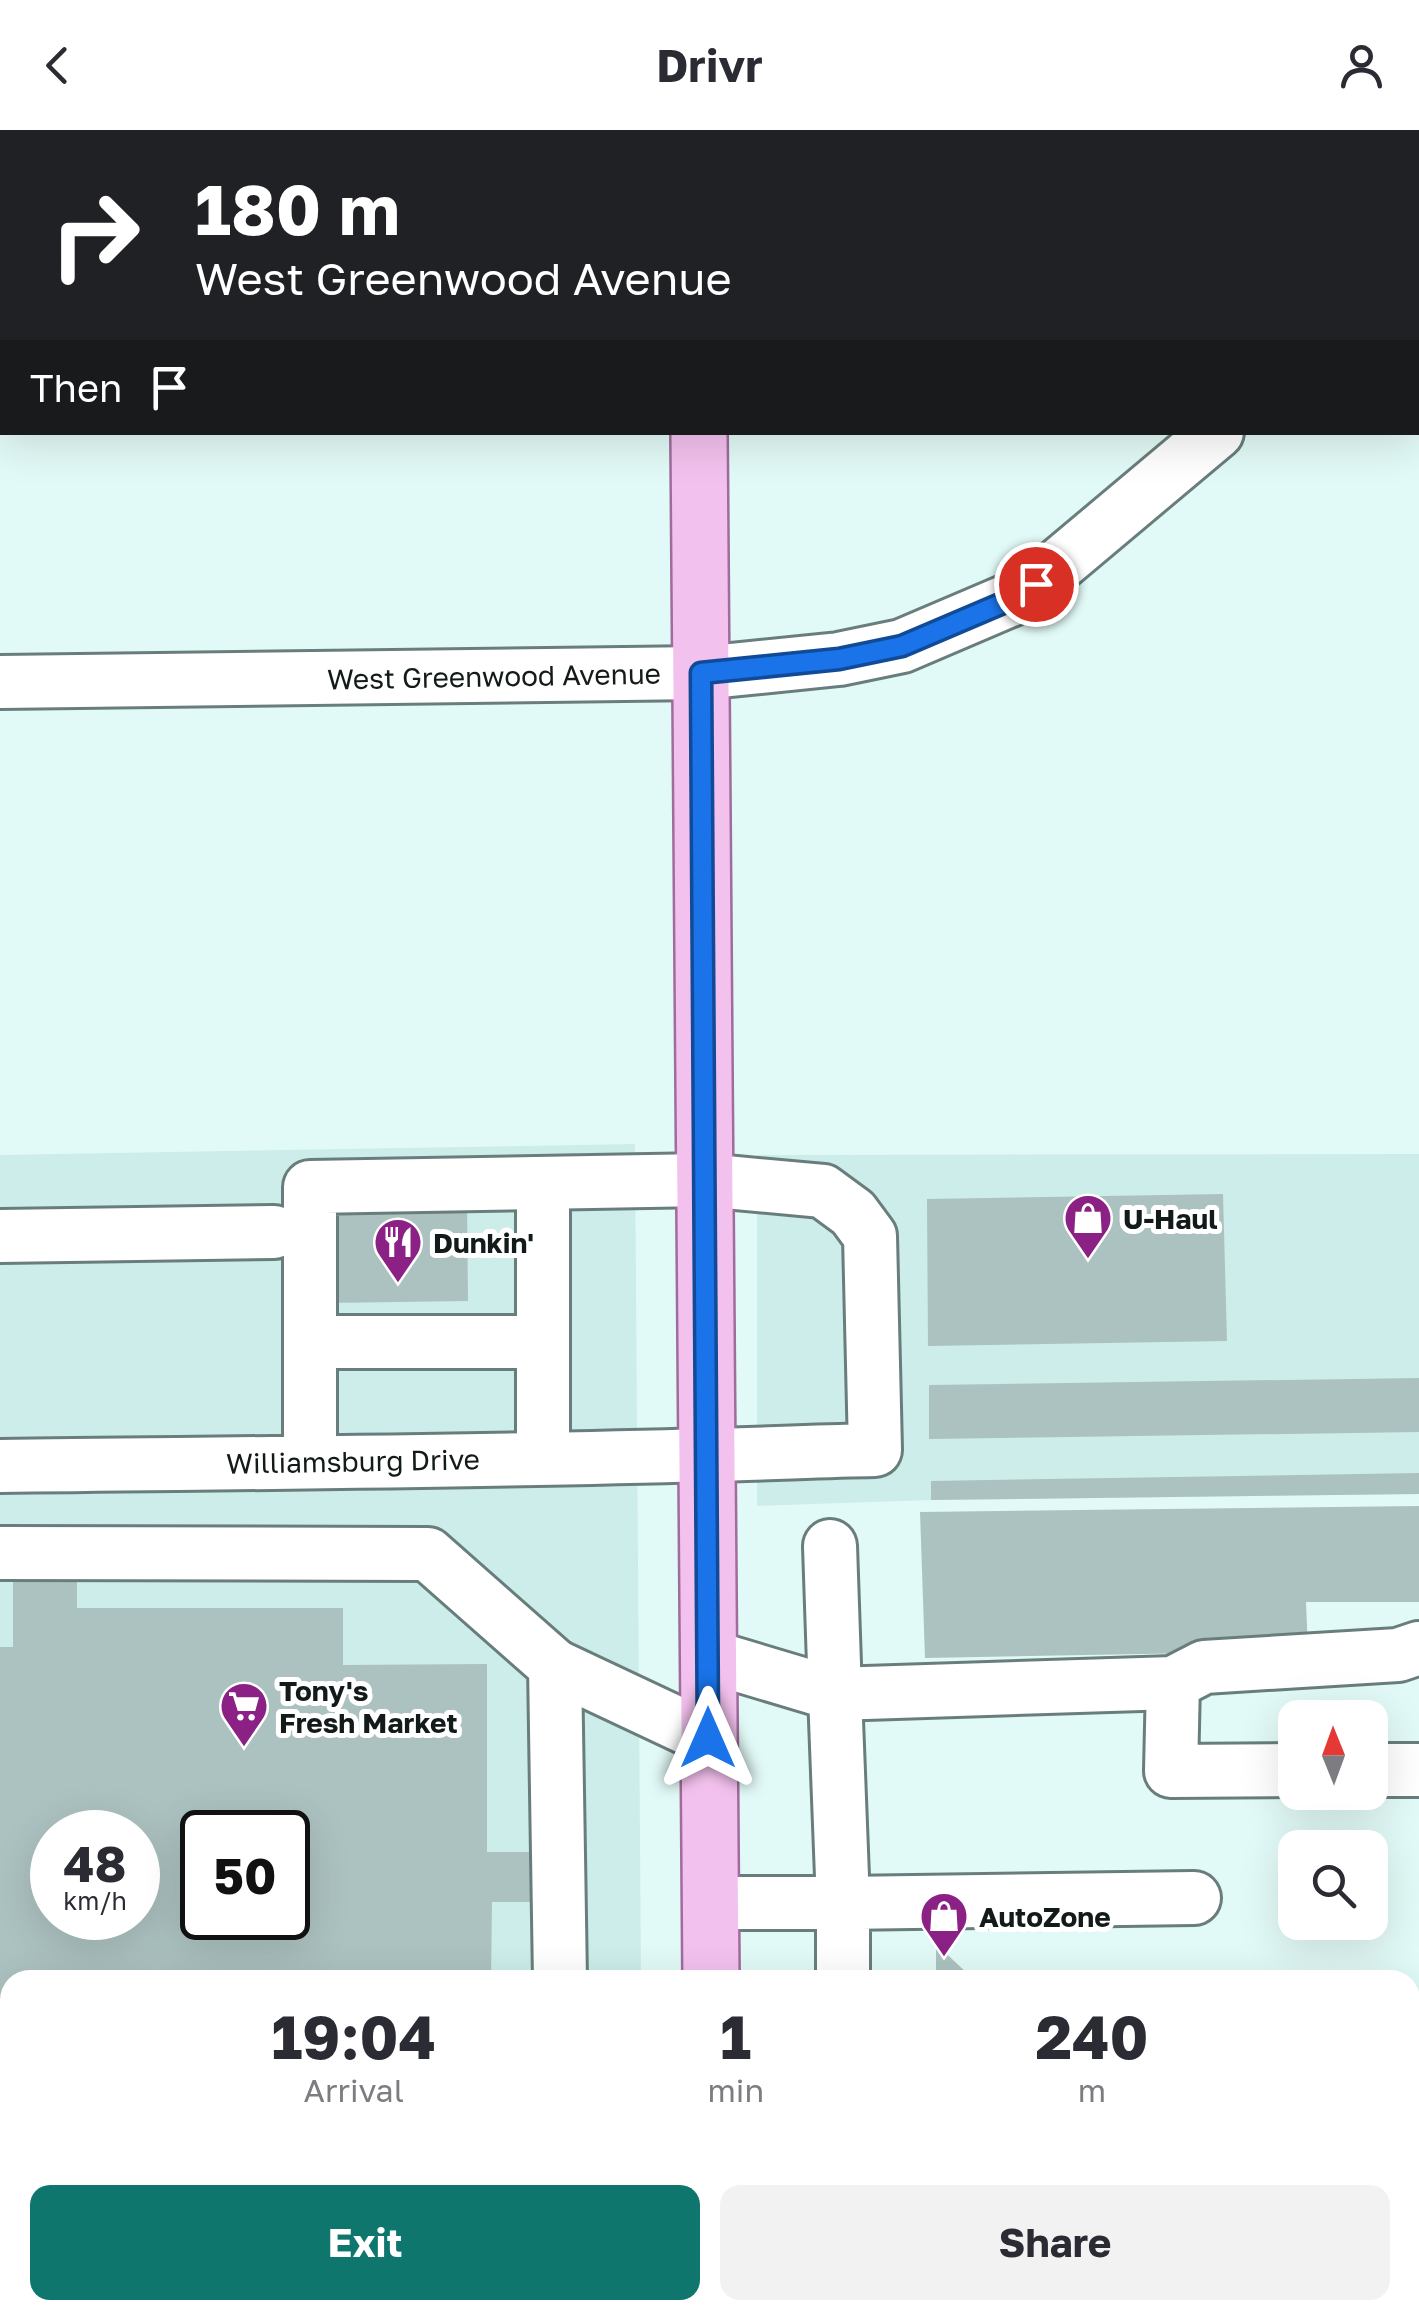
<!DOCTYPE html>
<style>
:root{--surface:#fff;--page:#f2f2f3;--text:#2b2b33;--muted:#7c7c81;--accent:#0f766e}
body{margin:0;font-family:"Golos Text",sans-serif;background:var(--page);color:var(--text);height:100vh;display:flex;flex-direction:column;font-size:38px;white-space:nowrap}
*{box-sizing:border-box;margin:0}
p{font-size:32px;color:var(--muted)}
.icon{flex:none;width:55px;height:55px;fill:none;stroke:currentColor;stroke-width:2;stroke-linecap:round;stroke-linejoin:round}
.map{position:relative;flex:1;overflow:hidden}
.side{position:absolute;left:0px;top:1840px;width:1420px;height:350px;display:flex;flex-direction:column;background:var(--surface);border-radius:30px 30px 0 0;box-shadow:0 10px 40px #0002}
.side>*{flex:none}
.hud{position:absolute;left:0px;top:0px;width:1420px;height:305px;box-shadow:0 10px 40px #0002;background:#202124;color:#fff;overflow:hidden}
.needle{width:65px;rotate:359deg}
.controls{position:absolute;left:1278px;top:1570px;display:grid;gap:20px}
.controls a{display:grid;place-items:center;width:110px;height:110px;border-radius:20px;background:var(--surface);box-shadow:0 10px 40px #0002;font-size:50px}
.speed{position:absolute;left:30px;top:1680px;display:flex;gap:20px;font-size:50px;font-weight:700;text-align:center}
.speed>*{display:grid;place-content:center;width:130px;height:130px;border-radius:50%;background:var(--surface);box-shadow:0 10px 40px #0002;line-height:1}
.speed small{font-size:25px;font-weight:400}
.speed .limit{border:5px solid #111;border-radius:15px;background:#fff;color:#111}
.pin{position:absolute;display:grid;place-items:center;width:85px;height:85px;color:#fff;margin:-42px;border:5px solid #fff;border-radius:50%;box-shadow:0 2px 10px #0007}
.me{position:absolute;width:110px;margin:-55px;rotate:0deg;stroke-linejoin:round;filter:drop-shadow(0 0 8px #0008)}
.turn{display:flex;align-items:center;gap:35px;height:210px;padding:0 30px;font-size:45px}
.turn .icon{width:130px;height:130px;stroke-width:2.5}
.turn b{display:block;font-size:70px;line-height:85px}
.then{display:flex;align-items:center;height:95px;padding:0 30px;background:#0003;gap:20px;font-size:38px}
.eta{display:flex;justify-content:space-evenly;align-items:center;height:170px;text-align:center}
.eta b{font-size:60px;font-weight:700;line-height:70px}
.cta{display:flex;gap:20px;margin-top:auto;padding:20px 30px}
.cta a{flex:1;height:115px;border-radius:20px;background:var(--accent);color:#fff;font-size:40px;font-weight:700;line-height:115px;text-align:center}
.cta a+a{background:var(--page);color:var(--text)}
header{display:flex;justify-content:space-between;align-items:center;height:130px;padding:0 30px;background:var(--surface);font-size:45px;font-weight:700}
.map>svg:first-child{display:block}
.built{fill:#ccedea;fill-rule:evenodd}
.building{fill:#acc2c0;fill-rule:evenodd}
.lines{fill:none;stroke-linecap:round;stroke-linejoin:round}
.minor-casing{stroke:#697e7c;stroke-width:58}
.major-casing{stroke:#9f6c9c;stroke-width:60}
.minor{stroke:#fff;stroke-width:52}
.major{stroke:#f3c1ee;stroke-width:55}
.route-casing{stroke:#114b97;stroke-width:25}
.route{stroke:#1a73e8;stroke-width:18}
.labels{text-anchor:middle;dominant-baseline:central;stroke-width:10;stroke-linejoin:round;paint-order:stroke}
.street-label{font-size:28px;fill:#121b1a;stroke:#fff}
.poi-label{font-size:28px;font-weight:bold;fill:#121b1a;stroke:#fff;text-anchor:start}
</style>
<header><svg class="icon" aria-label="back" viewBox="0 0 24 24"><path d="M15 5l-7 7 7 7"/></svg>Drivr<svg class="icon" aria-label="person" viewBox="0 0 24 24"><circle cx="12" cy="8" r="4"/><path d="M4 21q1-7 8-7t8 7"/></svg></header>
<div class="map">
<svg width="1419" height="2190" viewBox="0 0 1419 2190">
<rect width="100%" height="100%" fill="#e2faf7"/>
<!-- built -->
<g class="built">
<path d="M 635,1014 L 641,1850 L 10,1850 L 10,2180 L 643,2180 L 644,2190 L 0,2190 L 0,1025 ZM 52,1702 L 138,1702 L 138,1788 L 52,1788 ZM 202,1702 L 288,1702 L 288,1788 L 202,1788 Z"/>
<path d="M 1419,1024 L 1419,1364 L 931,1370 L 757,1376 L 757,1025 Z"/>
</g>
<!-- building -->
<g class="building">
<path d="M 1223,1064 L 1227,1211 L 928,1216 L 927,1069 Z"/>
<path d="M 467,1067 L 468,1171 L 327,1173 L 327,1068 Z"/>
<path d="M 1419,1248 L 1419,1302 L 929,1309 L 929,1255 Z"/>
<path d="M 1419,1343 L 1419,1364 L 931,1370 L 931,1351 Z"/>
<path d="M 1419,1376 L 1419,1472 L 1306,1472 L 1308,1521 L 925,1528 L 920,1382 Z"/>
<path d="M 13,1443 L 77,1443 L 77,1478 L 343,1478 L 343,1535 L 487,1534 L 487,1722 L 538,1722 L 538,1772 L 492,1772 L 491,1850 L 10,1850 L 10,1928 L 4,1928 L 4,1907 L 0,1907 L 0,1517 L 13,1517 ZM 52,1702 L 138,1702 L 138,1788 L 52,1788 ZM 202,1702 L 288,1702 L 288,1788 L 202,1788 Z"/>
<path d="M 936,1814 L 968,1844 L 1144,1843 L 1144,1850 L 936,1850 Z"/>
<path d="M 1110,2180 L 1166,2180 L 1167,2190 L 1110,2190 Z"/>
</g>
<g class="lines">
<!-- minor casing -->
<g class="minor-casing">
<g id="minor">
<path d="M 1418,221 L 1419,221"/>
<path d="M 0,552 L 701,543 L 839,529 L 902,516 L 1010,470 L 1036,454 L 1217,302"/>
<path d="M 0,1106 L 274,1102"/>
<path d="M 310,1212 L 543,1212"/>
<path d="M 543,1327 L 543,1053"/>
<path d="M 0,1336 C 236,1333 472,1332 708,1325 C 764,1324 819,1321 875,1320 L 870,1106 L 853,1083 L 823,1061 L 704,1050 L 310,1057 L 310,1331"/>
<path d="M 830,1416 L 835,1564 L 1173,1553 L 1204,1537 L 1398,1525 L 1419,1518"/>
<path d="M 0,1423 L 428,1424 L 555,1536 L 560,1850"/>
<path d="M 708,1526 L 835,1564 L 843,1773 L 710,1773"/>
<path d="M 555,1536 L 708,1608"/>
<path d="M 1173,1553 L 1171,1641 L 1295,1640"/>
<path d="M 1370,1640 L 1419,1640"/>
<path d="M 843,1850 L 843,1773 L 1194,1768"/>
<path d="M 0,1969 L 10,1969"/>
<path d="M 1410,2085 L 1419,2085"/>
<path d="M 13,2180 L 13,2190"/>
<path d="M 112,2180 L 112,2190"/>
<path d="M 330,2180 L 330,2190"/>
<path d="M 432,2180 L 432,2190"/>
<path d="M 538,2180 L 539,2190"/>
<path d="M 848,2180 L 848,2190"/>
<path d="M 224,2190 L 224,2180"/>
<path d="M 1265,2190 L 1280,2185 L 1419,2184"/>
</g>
</g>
<!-- major casing -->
<g class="major-casing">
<g id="major">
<path d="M 697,0 L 697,2"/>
<path d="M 699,302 L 711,1850"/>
<path d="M 712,2180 L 712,2190"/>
</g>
</g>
<!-- minor -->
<use href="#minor" class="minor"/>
<!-- major -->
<use href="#major" class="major"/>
</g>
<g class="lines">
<!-- route casing -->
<g class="route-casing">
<path id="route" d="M 708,1608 L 701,543 L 839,529 L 902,516 L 1010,470 L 1036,454"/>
</g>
<!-- route -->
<use href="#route" class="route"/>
</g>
<!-- icons -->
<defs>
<g id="shop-pin" transform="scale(2.5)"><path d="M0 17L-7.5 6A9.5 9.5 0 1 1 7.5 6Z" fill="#8c2185" stroke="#fff"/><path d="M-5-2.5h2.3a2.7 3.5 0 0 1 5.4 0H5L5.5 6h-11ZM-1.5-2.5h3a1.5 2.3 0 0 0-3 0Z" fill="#fff"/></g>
<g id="restaurant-pin" transform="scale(2.5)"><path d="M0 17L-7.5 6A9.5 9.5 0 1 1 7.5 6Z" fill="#8c2185" stroke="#fff"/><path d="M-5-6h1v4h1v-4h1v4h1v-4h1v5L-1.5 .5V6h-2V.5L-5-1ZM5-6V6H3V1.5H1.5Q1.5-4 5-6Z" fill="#fff"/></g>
<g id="supermarket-pin" transform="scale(2.5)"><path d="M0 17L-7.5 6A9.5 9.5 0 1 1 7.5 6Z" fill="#8c2185" stroke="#fff"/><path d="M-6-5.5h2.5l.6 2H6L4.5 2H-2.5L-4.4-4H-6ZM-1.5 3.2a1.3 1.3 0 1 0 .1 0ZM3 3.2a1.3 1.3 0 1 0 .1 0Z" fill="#fff"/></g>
</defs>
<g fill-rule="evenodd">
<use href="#shop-pin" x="1088" y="1088"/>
<use href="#restaurant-pin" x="398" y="1112"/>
<use href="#supermarket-pin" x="244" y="1576"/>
<use href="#shop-pin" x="944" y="1786"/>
</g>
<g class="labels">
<!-- street labels -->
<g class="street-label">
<text transform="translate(494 546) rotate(-1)">West Greenwood Avenue</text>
<text transform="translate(353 1331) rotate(-1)">Williamsburg Drive</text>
</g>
<!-- poi labels -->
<g class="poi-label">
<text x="1123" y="1088">U-Haul</text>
<text x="433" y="1112">Dunkin'</text>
<text x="279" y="1560">Tony's<tspan x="279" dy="32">Fresh Market</tspan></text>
<text x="979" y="1786">AutoZone</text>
</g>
</g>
</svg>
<div class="controls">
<a><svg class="needle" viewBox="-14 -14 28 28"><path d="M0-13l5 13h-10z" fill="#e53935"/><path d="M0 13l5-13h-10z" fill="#7c7c81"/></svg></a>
<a><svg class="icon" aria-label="search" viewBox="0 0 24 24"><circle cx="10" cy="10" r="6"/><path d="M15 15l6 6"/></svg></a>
</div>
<div class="speed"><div>48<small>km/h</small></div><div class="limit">50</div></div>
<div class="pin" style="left:1036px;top:454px;background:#d93025"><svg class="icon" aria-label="arrive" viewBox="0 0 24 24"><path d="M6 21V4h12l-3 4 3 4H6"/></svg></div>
<svg class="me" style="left:708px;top:1608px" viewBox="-20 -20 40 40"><path d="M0-17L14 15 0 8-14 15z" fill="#1a73e8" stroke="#fff" stroke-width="4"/></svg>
<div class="hud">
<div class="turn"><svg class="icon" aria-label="right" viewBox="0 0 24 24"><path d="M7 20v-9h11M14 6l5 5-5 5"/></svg><div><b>180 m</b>West Greenwood Avenue</div></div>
<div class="then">Then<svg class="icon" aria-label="arrive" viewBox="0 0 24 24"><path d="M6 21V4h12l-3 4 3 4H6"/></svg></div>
</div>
<section class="side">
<div class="eta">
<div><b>19:04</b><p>Arrival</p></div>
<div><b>1</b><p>min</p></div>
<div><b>240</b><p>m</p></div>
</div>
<div class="cta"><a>Exit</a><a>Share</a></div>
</section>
</div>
